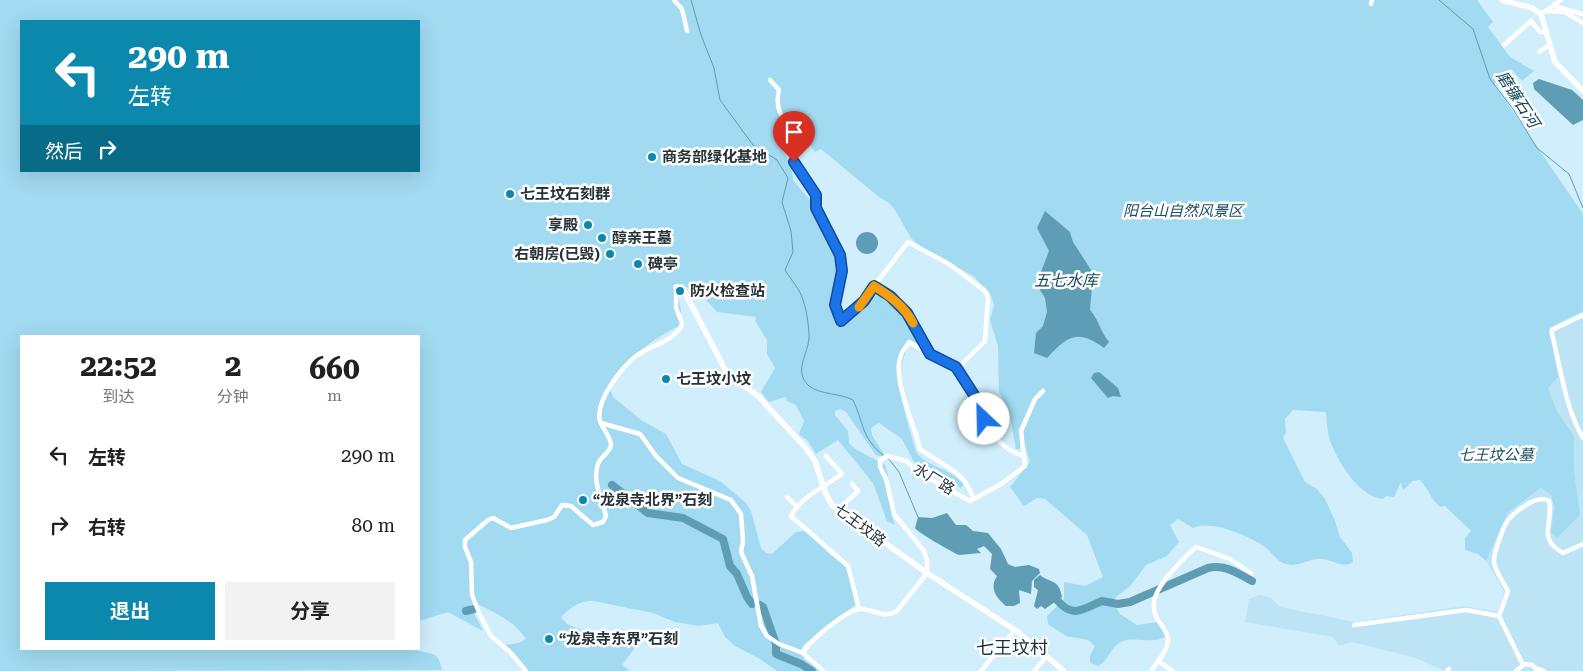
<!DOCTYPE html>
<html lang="zh">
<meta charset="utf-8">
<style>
:root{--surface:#fff;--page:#f2f2f2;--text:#202124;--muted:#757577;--accent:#0b88ab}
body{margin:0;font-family:"Roboto Serif","Noto Sans SC",serif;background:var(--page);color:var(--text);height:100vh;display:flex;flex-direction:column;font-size:19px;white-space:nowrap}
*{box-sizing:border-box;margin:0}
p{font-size:16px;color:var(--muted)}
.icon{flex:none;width:28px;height:28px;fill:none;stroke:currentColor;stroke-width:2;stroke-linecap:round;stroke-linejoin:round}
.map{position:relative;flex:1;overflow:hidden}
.details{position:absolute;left:20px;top:335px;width:400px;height:315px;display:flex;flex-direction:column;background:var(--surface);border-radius:0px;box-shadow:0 5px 20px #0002}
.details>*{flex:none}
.hud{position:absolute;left:20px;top:20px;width:400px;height:152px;border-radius:0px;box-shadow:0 5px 20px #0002;background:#0b88ab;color:#fff;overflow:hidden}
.pin{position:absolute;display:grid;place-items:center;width:42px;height:42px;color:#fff;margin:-51px -21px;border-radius:50% 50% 50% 0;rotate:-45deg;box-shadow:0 0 5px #0007}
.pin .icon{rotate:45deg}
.me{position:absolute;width:55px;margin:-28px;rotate:336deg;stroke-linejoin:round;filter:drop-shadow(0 0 4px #0008)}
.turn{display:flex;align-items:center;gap:18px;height:105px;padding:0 25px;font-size:22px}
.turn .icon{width:65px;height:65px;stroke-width:2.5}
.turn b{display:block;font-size:35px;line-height:42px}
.then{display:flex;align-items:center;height:48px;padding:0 25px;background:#0003;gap:10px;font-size:19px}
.eta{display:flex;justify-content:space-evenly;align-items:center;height:85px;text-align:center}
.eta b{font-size:30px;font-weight:700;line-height:35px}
.primary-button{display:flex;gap:10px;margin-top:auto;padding:10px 25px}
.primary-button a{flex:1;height:58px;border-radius:0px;background:var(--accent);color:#fff;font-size:20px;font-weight:700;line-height:58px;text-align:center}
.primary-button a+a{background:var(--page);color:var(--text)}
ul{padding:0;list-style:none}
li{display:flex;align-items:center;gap:15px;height:70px;padding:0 25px}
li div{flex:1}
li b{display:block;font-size:19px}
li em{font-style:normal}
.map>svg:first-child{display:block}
.built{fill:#bde4f4}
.green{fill:#a1daf1;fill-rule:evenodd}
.water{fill:#5f9db5}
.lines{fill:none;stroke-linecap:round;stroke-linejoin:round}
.stream{stroke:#5f9db5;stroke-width:1}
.river{stroke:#5f9db5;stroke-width:8}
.street{stroke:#fff;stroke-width:4.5}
.secondary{stroke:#fff;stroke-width:5.5}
.route-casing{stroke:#114b97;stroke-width:12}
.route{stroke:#1a73e8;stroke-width:9}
.slow{stroke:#f59e0b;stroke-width:9}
.poi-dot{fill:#0b88ab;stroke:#fff;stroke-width:2}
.labels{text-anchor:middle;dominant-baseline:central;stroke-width:5;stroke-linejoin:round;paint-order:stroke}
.poi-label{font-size:15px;font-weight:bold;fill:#273338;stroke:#fff;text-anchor:start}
.park-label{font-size:15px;font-style:italic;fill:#1a4e60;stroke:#fff}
.street-label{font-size:15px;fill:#273338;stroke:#fff}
.water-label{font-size:16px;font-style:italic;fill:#13485a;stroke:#fff}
.quarter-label{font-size:18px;fill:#18323c;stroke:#fff}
</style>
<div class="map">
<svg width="1583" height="671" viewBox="0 0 1583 671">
<rect width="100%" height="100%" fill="#d0eefb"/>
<!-- built -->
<path class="built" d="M 1583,311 L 1583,671 L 1445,671 L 1416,658 L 1352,642 L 1339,646 L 1333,637 L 1245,622 L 1249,599 L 1260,595 L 1271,598 L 1280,607 L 1355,622 L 1464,606 L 1498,612 L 1504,591 L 1486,561 L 1508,512 L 1541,488 L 1551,495 L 1556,538 L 1580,515 L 1574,470 L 1574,436 L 1557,411 L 1548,388 L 1558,377 L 1549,329 L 1554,325 Z"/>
<!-- green -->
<path class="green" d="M 0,0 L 1477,0 L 1493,22 L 1488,27 L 1510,57 L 1534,71 L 1522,81 L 1511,69 L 1494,84 L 1583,214 L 1583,311 L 1554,325 L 1549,329 L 1558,377 L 1548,388 L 1557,411 L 1574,436 L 1574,470 L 1580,515 L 1557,538 L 1551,533 L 1554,508 L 1551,495 L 1541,488 L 1508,512 L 1486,561 L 1478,554 L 1465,550 L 1465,538 L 1471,531 L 1445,506 L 1441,507 C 1431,501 1429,489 1420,480 L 1413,481 L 1403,490 L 1401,482 L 1394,497 L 1386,496 L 1383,499 C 1360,497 1339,464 1331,443 C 1327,434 1327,421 1326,412 L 1293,410 L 1285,419 L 1286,432 L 1283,438 L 1305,482 L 1317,489 L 1325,499 L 1335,521 L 1340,537 L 1352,553 L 1353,562 C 1343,569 1333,560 1323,559 C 1310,557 1299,568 1286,564 C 1277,562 1272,552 1265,547 C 1250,536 1210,519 1193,528 L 1178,519 L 1170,525 L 1179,542 L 1167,556 L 1146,565 L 1130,586 L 1116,597 L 1113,603 L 1120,614 L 1137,625 L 1158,622 L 1166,636 C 1153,645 1137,636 1123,641 C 1110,646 1109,661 1098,666 L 1090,663 L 1090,656 L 1095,646 L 1088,640 L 1066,636 L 1048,624 L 1047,616 L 1064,599 L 1064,582 L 1085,586 L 1103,577 L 1087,535 L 1045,499 L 1037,498 L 1024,506 L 1010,487 L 1030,462 L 1022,436 L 1020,449 L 1016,449 L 1009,412 L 999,392 L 998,346 L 990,320 L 994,305 L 990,293 L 973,276 L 920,246 L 911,238 L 895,210 L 889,203 L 879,197 L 821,149 L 815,152 L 808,142 L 801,137 L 782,150 L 792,167 L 793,180 L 810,200 L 815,217 L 841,263 L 833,310 L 839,326 L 842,327 L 879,293 C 903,300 915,330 925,350 L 911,341 C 889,379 906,414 916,452 C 928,468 951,468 964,484 L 961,488 L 925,471 L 914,462 L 902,439 L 879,423 L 871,428 L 872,435 L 886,458 L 876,455 L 846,412 L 840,409 L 835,411 L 835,415 L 848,431 L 849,443 L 855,449 L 885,465 C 892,484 887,506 895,525 L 887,521 L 873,483 L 838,440 L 816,454 L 808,441 L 799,434 L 804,421 L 796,405 L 787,401 L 786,397 L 769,402 L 761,392 L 775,368 L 767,354 L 767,340 L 755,321 L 756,317 L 717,312 C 705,298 695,286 675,285 L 681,310 L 679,330 L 677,327 C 645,343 630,358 610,388 L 613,397 L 641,420 L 666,434 L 682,464 L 720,481 L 746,503 L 751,511 L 761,548 L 766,553 L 772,554 L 796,532 L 805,531 L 832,556 L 847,567 L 856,604 L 803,645 L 801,650 L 805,660 L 822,671 L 777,671 L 760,659 L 735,646 L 725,637 L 718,623 L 699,626 L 675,622 L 653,613 L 594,601 C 580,600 570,608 561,617 L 567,624 L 589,633 L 610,646 L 632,641 L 635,644 L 634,649 L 622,665 L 630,671 L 527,671 L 520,661 L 503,645 L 519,643 L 526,639 C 516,622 493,611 475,603 L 470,605 L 483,631 L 448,612 L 419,621 L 419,336 L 21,336 L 21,649 L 415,649 C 430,656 438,648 442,670 L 0,671 ZM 21,21 L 419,21 L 419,171 L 21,171 Z"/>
<!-- water -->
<g class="water">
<path d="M 1539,79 L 1572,90 L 1583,100 L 1583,120 L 1573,125 L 1534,89 L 1533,83 Z"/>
<path d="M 1045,211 L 1070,232 L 1073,242 L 1093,273 L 1090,310 C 1099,320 1100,331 1109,342 L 1104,348 C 1077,328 1067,337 1047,358 L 1034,353 L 1036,333 L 1043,326 L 1047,312 L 1045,298 L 1040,290 L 1039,277 L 1049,251 L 1037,228 Z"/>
<circle cx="867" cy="243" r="11"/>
<path d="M 1099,372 L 1118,388 L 1121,397 L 1113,396 L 1108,398 L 1091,378 L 1094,373 Z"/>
<path d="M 947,513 L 956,525 L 966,525 L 973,531 L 988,533 L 1001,549 L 1008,564 L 1015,567 L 1029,565 L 1039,569 L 1040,573 L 1032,581 L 1031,594 L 1019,590 L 1020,603 L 1014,606 L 1006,606 C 996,598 989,588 997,576 L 990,569 L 992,554 L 984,546 L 977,549 L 981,553 L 959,555 C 952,552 917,532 915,528 L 918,517 L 932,518 Z"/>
<path d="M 1040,575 C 1049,583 1059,578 1062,597 L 1045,609 L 1041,606 L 1037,609 L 1034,606 L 1038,590 L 1034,587 L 1034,580 Z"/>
</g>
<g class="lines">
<!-- stream -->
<g class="stream">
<path d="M 691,0 L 701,35 L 714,68 L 720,100 L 753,145 L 777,160 L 788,178 L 782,202 L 791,231 L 793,252 L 785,270 C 791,280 800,289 803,300 C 807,311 809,327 809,338 C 808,354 793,372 809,386 C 821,395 840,393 853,400 C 864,423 861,438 884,456"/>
<path d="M 1439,0 L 1473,29 L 1490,79 L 1513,109 L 1537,148 L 1569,174 L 1583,208"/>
<path d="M 888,458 L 899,472 L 918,517"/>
</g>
<!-- river -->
<g class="river">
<path d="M 612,485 L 648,513 L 683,518 L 723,539 L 730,566 L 737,574 L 747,597 L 752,604"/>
<path d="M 1057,600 C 1073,619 1083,609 1102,601 L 1118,604 L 1130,602 L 1208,568 C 1225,564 1237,573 1252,581"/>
<path d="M 760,605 L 763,607 L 776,644 L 776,654 L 801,664 L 812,671"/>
<path d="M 466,611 L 474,609"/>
</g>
<!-- street -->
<g class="street">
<path d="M 674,0 L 682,9 L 687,31"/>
<path d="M 1371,4 L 1372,0"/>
<path d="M 1554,6 L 1582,14"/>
<path d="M 1546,11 L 1565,12 L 1583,23"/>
<path d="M 1541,14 L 1561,0"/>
<path d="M 1504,45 L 1531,21 L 1540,32 L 1546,32"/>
<path d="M 1539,52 L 1549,45"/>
<path d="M 770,80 L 779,90 C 774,110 783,119 795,134 L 794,137 L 786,146 L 816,195 L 816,208 L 840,255 L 842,271 L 835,305 L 841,321 L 865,301 L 874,286 C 887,294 901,303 909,316 C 915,327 920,344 929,353 C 939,364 954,363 963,377 C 982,405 987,446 1024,456"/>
<path d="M 874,286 L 908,242 L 949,264 L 985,291 L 988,297 L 985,341 L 957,369"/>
<path d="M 1583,315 L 1552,330 L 1552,334 C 1561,369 1565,407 1583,438"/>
<path d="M 929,353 L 909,342 C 907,346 902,351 901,355 C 891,379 915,424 920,449 C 940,464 965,471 973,498"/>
<path d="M 601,423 L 640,434 L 656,456 L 678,478 L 731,500 L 741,514 L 743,541 L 741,552 L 752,576 L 761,626 L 767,636 L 779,644 L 803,653 C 809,641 848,608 862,609 C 875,610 882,618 896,612 L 927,573 L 927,561 L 924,551 L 894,514 L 886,479 L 880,467 L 880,460 L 887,456 L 906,461 L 921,474 L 970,501 L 1001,484 L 1025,466 L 1021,431 L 1035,399 L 1043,391"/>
<path d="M 826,456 L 842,474 C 825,487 802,495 791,516 L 848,566 L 859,609"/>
<path d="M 787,497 L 797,507"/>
<path d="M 838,510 L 858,491 L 852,484"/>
<path d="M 1499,616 L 1523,665"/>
<path d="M 1354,625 L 1466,610 L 1499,616 L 1508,591 C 1504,583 1495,571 1494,562 C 1493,555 1504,524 1509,519 C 1517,510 1538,494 1549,501 C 1554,523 1536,538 1563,553 L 1583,544"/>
<path d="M 803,653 L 823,671"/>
<path d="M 1158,661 C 1184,629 1151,629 1154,602 C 1156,585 1183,559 1196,547 L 1230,559 L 1251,573"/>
<path d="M 1536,668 L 1544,671"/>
<path d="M 526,671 L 510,652 L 491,636 L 480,615 L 472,595 L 471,562 L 465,547 L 465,540 L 488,520 L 493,518 L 511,528 L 547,520 L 554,517 L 562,505 L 571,506 L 593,525 L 603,522 L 606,516 C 602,499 592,481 598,464 C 601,456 610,453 611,445 C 611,437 602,428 600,421 C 595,401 621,368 636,356 C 651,345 670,343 681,327 L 682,323 L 676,308 L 676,287"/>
<path d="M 981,671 L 1015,630"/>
<path d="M 1034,671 L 1047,656"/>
<path d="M 1151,671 L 1158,661 L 1173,671"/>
<path d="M 1447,671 L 1449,669"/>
<path d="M 1516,671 L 1525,664 L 1532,665 L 1538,671"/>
</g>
<!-- secondary -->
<g class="secondary">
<path d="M 1502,0 L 1532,8 L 1541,14 L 1555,62 L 1583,91"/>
<path d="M 676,287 L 682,287 L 727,373 L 758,396 L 805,447 L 815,461 L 825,492 L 832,505 L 927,573 L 1018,632 L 1064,671"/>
</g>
</g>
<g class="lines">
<!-- route casing -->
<g class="route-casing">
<path id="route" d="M 794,162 L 816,195 L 816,208 L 840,255 L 842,271 L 835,305 L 841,321 L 864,301 L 874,286 L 890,296 L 907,313 L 930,354 L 956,367 L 974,395 L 984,419"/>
</g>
<!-- route -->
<use href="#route" class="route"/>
<!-- slow -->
<path class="slow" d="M 859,307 L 874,286 C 890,296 904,306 913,323"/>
</g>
<!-- markers -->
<g class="poi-dot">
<circle cx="652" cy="157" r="5"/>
<circle cx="510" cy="194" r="5"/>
<circle cx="588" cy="225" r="5"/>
<circle cx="602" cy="238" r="5"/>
<circle cx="610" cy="254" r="5"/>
<circle cx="638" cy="264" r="5"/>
<circle cx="680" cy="291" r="5"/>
<circle cx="666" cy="379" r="5"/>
<circle cx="583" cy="500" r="5"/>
<circle cx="549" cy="639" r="5"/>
</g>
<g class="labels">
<!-- poi labels -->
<g class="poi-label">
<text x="662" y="157">商务部绿化基地</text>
<text x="520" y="194">七王坟石刻群</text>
<text x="578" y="225" text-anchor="end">享殿</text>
<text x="612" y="238">醇亲王墓</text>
<text x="600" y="254" text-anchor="end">右朝房(已毁)</text>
<text x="648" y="264">碑亭</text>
<text x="690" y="291">防火检查站</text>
<text x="676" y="379">七王坟小坟</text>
<text x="593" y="500">“龙泉寺北界”石刻</text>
<text x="559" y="639">“龙泉寺东界”石刻</text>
</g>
<!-- park labels -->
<g class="park-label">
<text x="1183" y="211">阳台山自然风景区</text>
<text x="1496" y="455">七王坟公墓</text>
</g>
<!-- street labels -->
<g class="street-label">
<text transform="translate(934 479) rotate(32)">水厂路</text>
<text transform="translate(860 525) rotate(37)">七王坟路</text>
</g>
<!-- water labels -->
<g class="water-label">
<text transform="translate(1518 99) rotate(57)">磨镰石河</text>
<text x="1066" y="280">五七水库</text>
</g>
<!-- quarter labels -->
<g class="quarter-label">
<text x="1012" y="647">七王坟村</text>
</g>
</g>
</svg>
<div class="pin" style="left:794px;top:162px;background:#d93025"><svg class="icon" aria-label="arrive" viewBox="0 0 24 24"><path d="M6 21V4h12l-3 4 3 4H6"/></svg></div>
<svg class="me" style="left:984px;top:419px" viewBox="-20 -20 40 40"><circle r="19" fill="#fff"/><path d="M0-13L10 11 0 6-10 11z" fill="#1a73e8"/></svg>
<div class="hud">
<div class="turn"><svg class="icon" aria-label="left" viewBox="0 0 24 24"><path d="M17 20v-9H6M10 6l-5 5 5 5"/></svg><div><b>290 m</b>左转</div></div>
<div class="then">然后<svg class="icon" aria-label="right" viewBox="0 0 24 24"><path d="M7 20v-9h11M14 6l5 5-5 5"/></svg></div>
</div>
<section class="details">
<div class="eta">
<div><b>22:52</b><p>到达</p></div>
<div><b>2</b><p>分钟</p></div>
<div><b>660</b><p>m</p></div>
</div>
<ul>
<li><svg class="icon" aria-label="left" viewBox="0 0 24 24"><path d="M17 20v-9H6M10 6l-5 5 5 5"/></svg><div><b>左转</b></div><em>290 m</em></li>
<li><svg class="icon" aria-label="right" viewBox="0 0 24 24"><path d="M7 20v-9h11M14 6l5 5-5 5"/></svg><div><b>右转</b></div><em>80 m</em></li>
</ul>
<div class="primary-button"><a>退出</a><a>分享</a></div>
</section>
</div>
